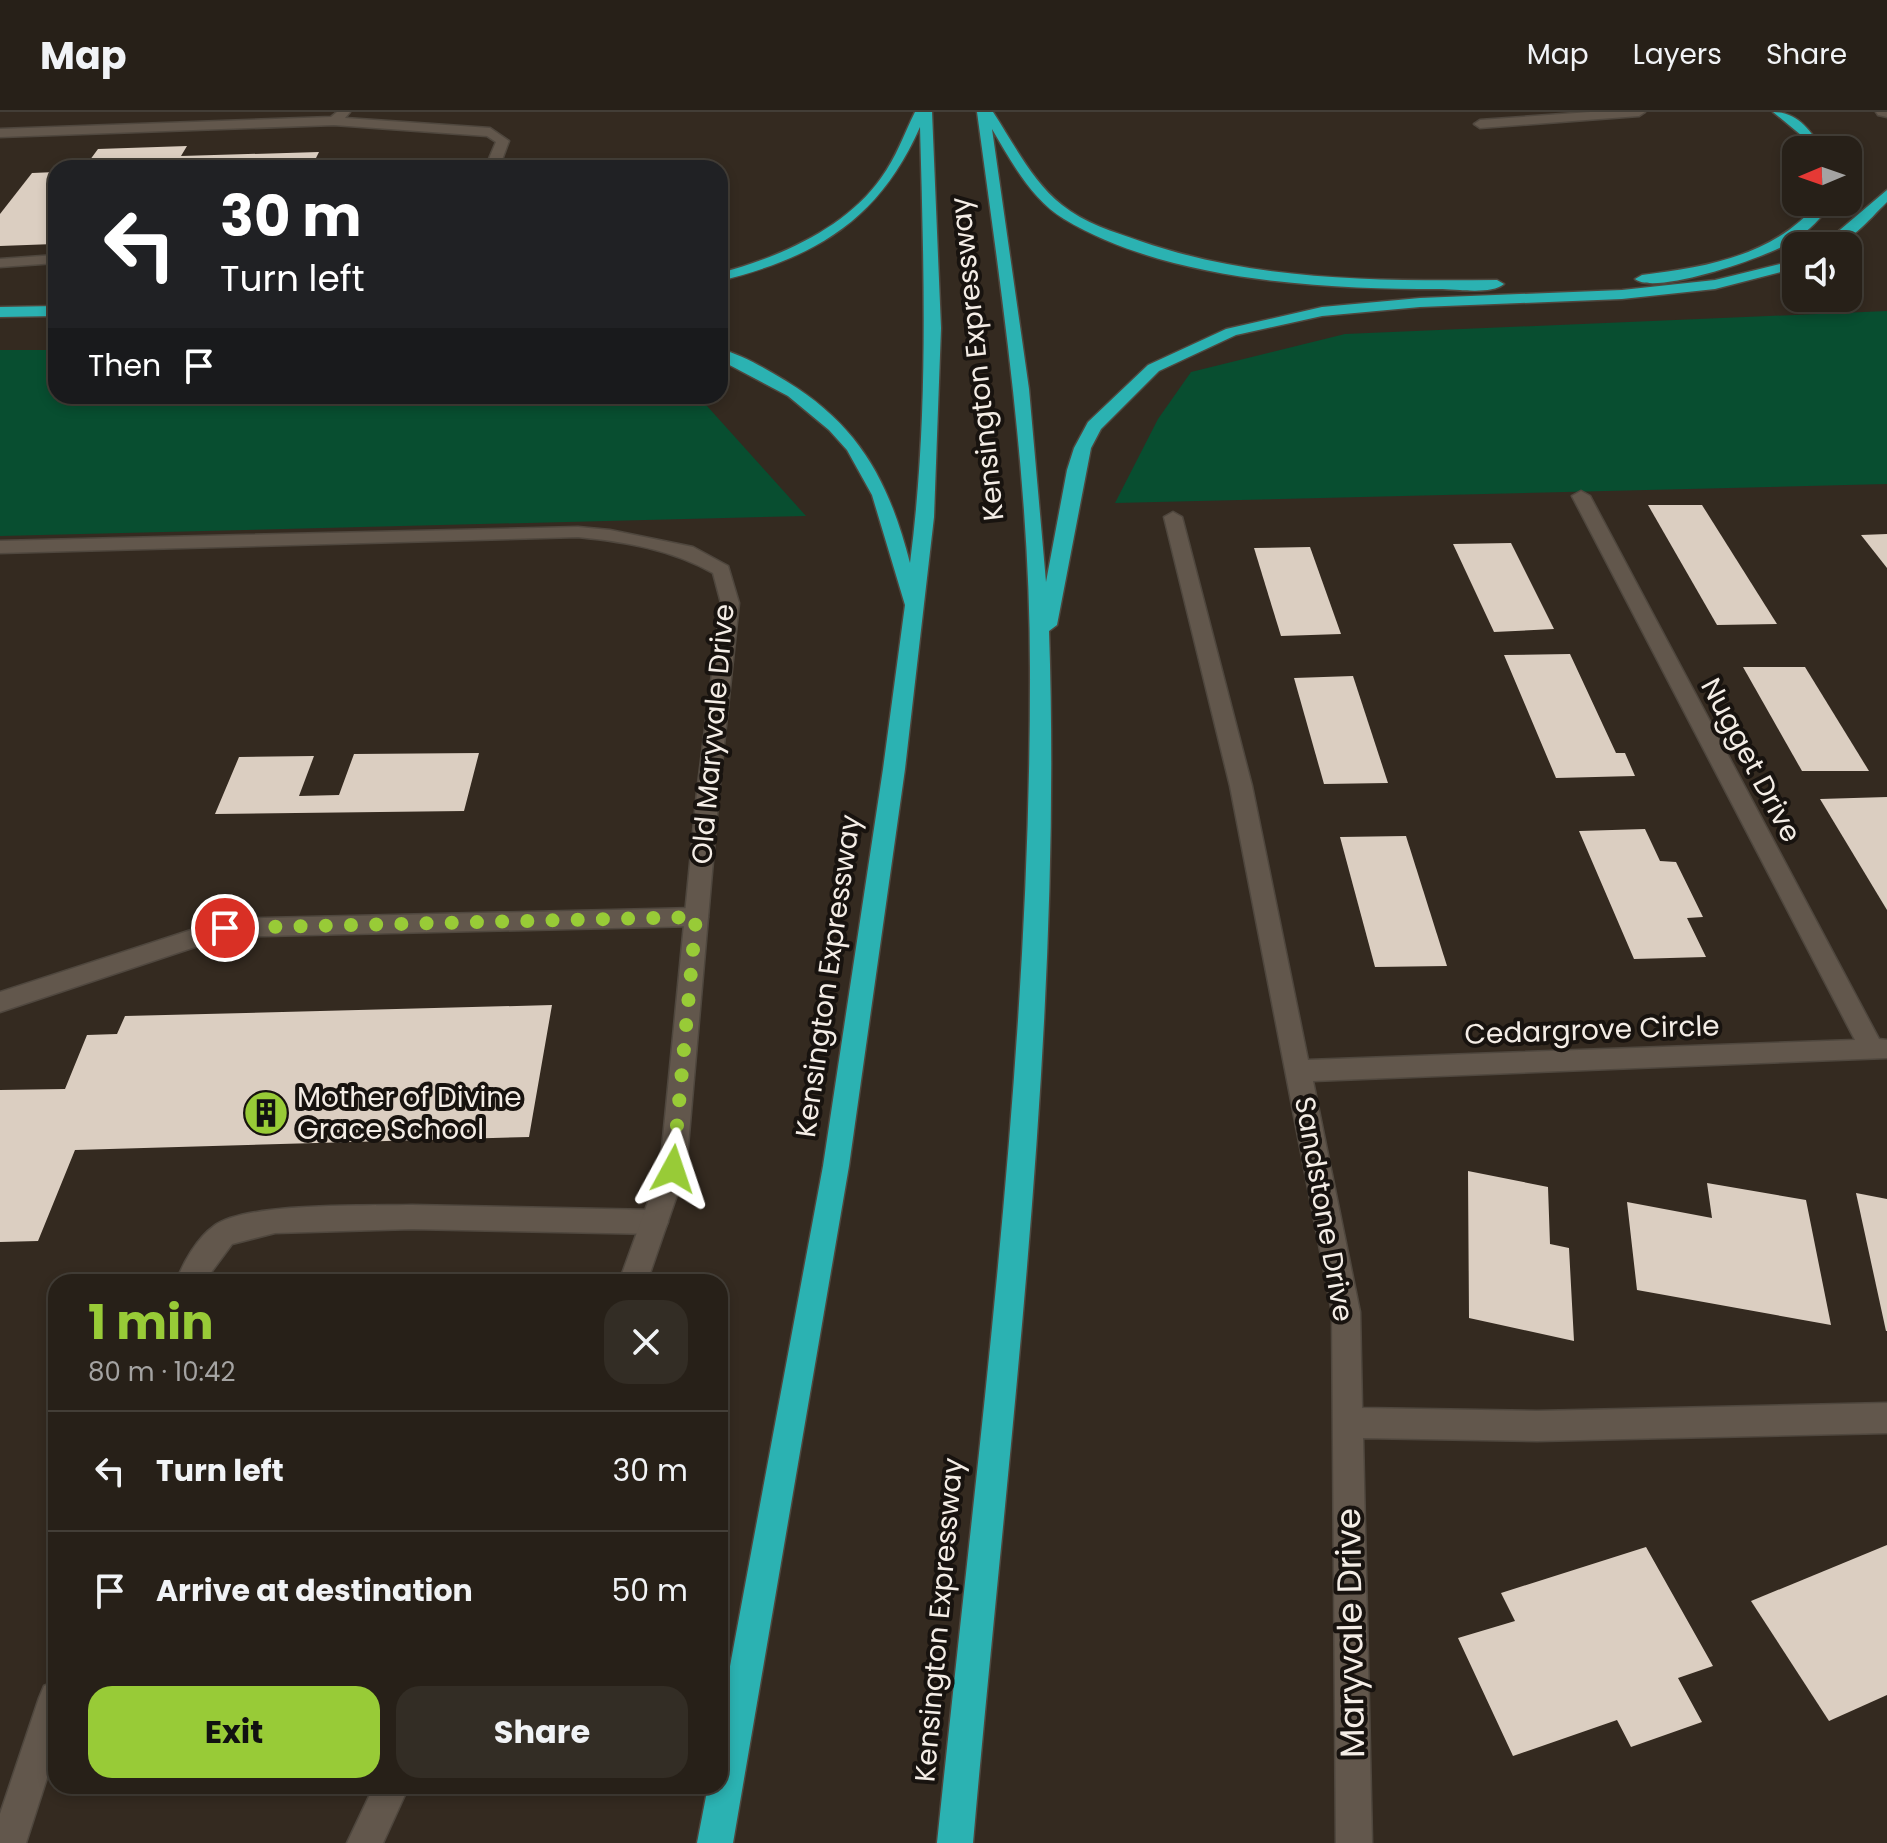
<!DOCTYPE html>
<meta charset="utf-8">
<style>
:root{--surface:#272018;--page:#332d25;--text:#f1f3f6;--muted:#a4a3a2;--line:#433e37;--accent:#98cb37}
body{margin:0;font-family:Poppins,sans-serif;background:var(--page);color:var(--text);height:100vh;display:flex;flex-direction:column;font-size:30px;white-space:nowrap}
*{box-sizing:border-box;margin:0}
p{font-size:26px;color:var(--muted)}
.icon{flex:none;width:44px;height:44px;fill:none;stroke:currentColor;stroke-width:2;stroke-linecap:round;stroke-linejoin:round}
.map{position:relative;flex:1;overflow:hidden}
.sheet{position:absolute;left:48px;top:1162px;width:680px;height:520px;display:flex;flex-direction:column;background:var(--surface);border-radius:24px;box-shadow:0 4px 12px #0003,0 0 0 2px var(--line)}
.sheet>*{flex:none}
.top-card{position:absolute;left:48px;top:48px;width:680px;height:244px;border-radius:24px;box-shadow:0 4px 12px #0003,0 0 0 2px var(--line);background:#202124;color:#fff;overflow:hidden}
.needle{width:52px;rotate:268deg}
.tools{position:absolute;left:1782px;top:24px;display:grid;gap:16px}
.tools a{display:grid;place-items:center;width:80px;height:80px;border-radius:16px;background:var(--surface);box-shadow:0 4px 12px #0003,0 0 0 2px var(--line);font-size:40px}
.pin{position:absolute;display:grid;place-items:center;width:68px;height:68px;color:#fff;margin:-34px;border:4px solid #fff;border-radius:50%;box-shadow:0 2px 8px #0007}
.me{position:absolute;width:88px;margin:-44px;rotate:5deg;stroke-linejoin:round;filter:drop-shadow(0 0 6px #0008)}
.turn{display:flex;align-items:center;gap:28px;height:168px;padding:0 40px;font-size:36px}
.turn .icon{width:104px;height:104px;stroke-width:2.5}
.turn b{display:block;font-size:56px;line-height:68px}
.then{display:flex;align-items:center;height:76px;padding:0 40px;background:#0003;gap:16px;font-size:30px}
.round{display:grid;place-items:center;flex:none;width:84px;height:84px;border-radius:24px;background:var(--page)}
.head{display:flex;align-items:center;justify-content:space-between;height:136px;padding:0 40px}
h1{font-size:48px;font-weight:700;line-height:60px;color:var(--accent)}
.primary-button{display:flex;gap:16px;margin-top:auto;padding:16px 40px}
.primary-button a{flex:1;height:92px;border-radius:24px;background:var(--accent);color:#111;font-size:32px;font-weight:700;line-height:92px;text-align:center}
.primary-button a+a{background:var(--page);color:var(--text)}
ul{padding:0;list-style:none}
li{display:flex;align-items:center;gap:24px;height:120px;padding:0 40px;border-top:2px solid var(--line)}
li div{flex:1}
li b{display:block;font-size:30px}
li em{font-style:normal}
header{display:flex;align-items:center;gap:48px;box-sizing:border-box;height:112px;padding:0 40px;background:var(--surface);border-bottom:2px solid var(--line)}
header strong{font-size:38px}
nav{display:flex;gap:44px;margin-inline-start:auto;font-size:28px}
.map>svg:first-child{display:block}
.green{fill:#084e30}
.building{fill:#dbcec1}
.lines{fill:none;stroke-linecap:round;stroke-linejoin:round}
.service-casing{stroke:#4f473e;stroke-width:3}
.minor-casing{stroke:#4f473e;stroke-width:3}
.motorway-casing{stroke:#4f473e;stroke-width:3}
.service{fill:#62574c;fill-rule:evenodd}
.minor{fill:#62574c;fill-rule:evenodd}
.motorway{fill:#2bb2b2;fill-rule:evenodd}
.route{stroke:#98cb37;stroke-width:14;stroke-dasharray:0 25.2}
.labels{text-anchor:middle;dominant-baseline:central;stroke-width:8;stroke-linejoin:round;paint-order:stroke}
.street-label{font-size:28px;fill:#f4ede6;stroke:#18130f}
.poi-label{font-size:28px;fill:#f4ede6;stroke:#18130f;text-anchor:start}
.near-street-label{font-size:34px;fill:#f4ede6;stroke:#18130f}
</style>
<header>
<strong>Map</strong>
<nav><a>Map</a><a>Layers</a><a>Share</a></nav>
</header>
<div class="map">
<svg width="1887" height="1731" viewBox="0 0 1887 1731">
<rect width="100%" height="100%" fill="#342a20"/>
<!-- green -->
<g class="green">
<path d="M 1887,199 L 1887,372 L 1115,391 L 1158,307 L 1191,260 L 1345,222 Z"/>
<path d="M 0,238 L 56,238 L 56,284 L 698,284 L 806,404 L 0,424 Z"/>
</g>
<!-- building -->
<g class="building">
<path d="M 187,34 L 181,44 L 319,40 L 311,56 L 84,56 L 98,37 Z"/>
<path d="M 56,60 L 54,132 L 0,134 L 0,102 L 32,61 Z"/>
<path d="M 1648,393 L 1702,393 L 1777,512 L 1717,513 Z"/>
<path d="M 1887,422 L 1887,456 L 1861,423 Z"/>
<path d="M 1511,431 L 1554,517 L 1494,520 L 1453,432 Z"/>
<path d="M 1310,435 L 1341,522 L 1281,524 L 1254,436 Z"/>
<path d="M 1570,542 L 1616,641 L 1625,641 L 1635,664 L 1556,666 L 1504,543 Z"/>
<path d="M 1743,555 L 1805,555 L 1869,659 L 1802,659 Z"/>
<path d="M 1353,564 L 1388,671 L 1324,672 L 1294,566 Z"/>
<path d="M 479,641 L 464,699 L 215,702 L 239,645 L 314,644 L 299,684 L 339,683 L 354,642 Z"/>
<path d="M 1887,685 L 1887,798 L 1820,687 Z"/>
<path d="M 1645,717 L 1660,749 L 1676,750 L 1703,805 L 1687,806 L 1706,845 L 1634,847 L 1579,719 Z"/>
<path d="M 1406,724 L 1447,854 L 1375,855 L 1340,725 Z"/>
<path d="M 552,893 L 529,1025 L 75,1038 L 38,1129 L 0,1130 L 0,978 L 65,977 L 87,923 L 117,922 L 125,904 Z"/>
<path d="M 1468,1059 L 1548,1075 L 1550,1132 L 1569,1136 L 1574,1229 L 1469,1206 Z"/>
<path d="M 1707,1071 L 1806,1088 L 1831,1213 L 1637,1178 L 1627,1090 L 1712,1106 Z"/>
<path d="M 1856,1081 L 1887,1087 L 1887,1219 L 1886,1219 Z"/>
<path d="M 1887,1433 L 1887,1583 L 1829,1609 L 1751,1489 Z"/>
<path d="M 1646,1435 L 1713,1554 L 1678,1566 L 1702,1610 L 1631,1635 L 1617,1608 L 1513,1644 L 1458,1526 L 1515,1509 L 1501,1481 Z"/>
</g>
<g class="lines">
<!-- service casing -->
<g class="service-casing">
<g id="service">
<path d="M 337,0 L 350,0 L 345,6 L 490,16 L 509,29 L 499,56 L 485,56 L 496,30 L 487,24 L 334,13 L 0,25 L 0,17 L 331,5 Z"/>
<path d="M 1590,0 L 1645,0 L 1639,4 L 1480,16 L 1474,12 L 1480,8 Z"/>
<path d="M 1876,0 L 1887,0 L 1887,5 L 1878,3 Z"/>
<path d="M 56,143 L 56,151 L 0,155 L 0,147 Z"/>
<path d="M 696,796 L 704,799 L 708,805 L 704,811 L 696,814 L 225,825 L 0,900 L 0,880 L 225,807 Z"/>
<path d="M 412,1093 L 654,1098 L 664,1101 L 668,1110 L 664,1119 L 654,1122 L 412,1117 L 275,1121 L 232,1132 L 204,1170 L 176,1170 C 183,1151 197,1126 214,1114 C 245,1090 370,1094 412,1093 Z"/>
<path d="M 56,1569 L 56,1638 L 26,1731 L 0,1731 L 0,1702 L 39,1586 L 44,1574 Z"/>
</g>
</g>
<!-- minor casing -->
<g class="minor-casing">
<g id="minor">
<path d="M 1581,379 L 1590,384 L 1879,927 L 1887,928 L 1887,946 L 1313,969 L 1360,1200 L 1362,1296 L 1537,1299 L 1887,1291 L 1887,1321 L 1537,1329 L 1363,1326 L 1372,1731 L 1336,1731 L 1332,1200 L 1230,674 L 1164,405 L 1173,400 L 1182,405 L 1252,674 L 1308,948 L 1855,928 L 1572,384 Z"/>
<path d="M 578,415 L 610,418 L 693,435 L 728,454 L 739,491 L 719,680 L 686,1057 L 647,1170 L 619,1170 L 660,1057 L 697,680 L 721,491 L 713,461 C 670,437 626,430 578,425 L 0,441 L 0,429 Z"/>
<path d="M 374,1674 L 409,1674 L 383,1731 L 347,1731 Z"/>
</g>
</g>
<!-- motorway casing -->
<g class="motorway-casing">
<g id="motorway">
<path d="M 915,0 L 932,0 L 941,216 L 934,405 L 905,657 L 849,1054 L 733,1731 L 697,1731 L 708,1674 L 720,1674 L 720,1608 L 823,1054 L 883,657 L 905,493 L 872,383 L 847,338 L 829,318 L 788,284 L 720,248 L 720,237 C 743,243 766,257 786,269 C 860,314 889,370 910,451 C 929,306 924,161 920,15 C 879,108 816,145 720,169 L 720,161 C 778,146 846,116 881,66 C 896,46 904,22 915,0 Z"/>
<path d="M 977,0 L 993,0 C 1014,32 1032,69 1062,93 C 1084,111 1114,120 1140,129 C 1255,169 1376,169 1497,168 L 1504,172 C 1491,183 1456,177 1439,177 C 1321,177 1167,169 1064,107 C 1031,87 1011,49 992,17 L 1029,277 L 1046,470 L 1067,358 L 1074,336 L 1088,310 L 1148,253 L 1226,217 L 1322,195 L 1420,186 L 1622,178 L 1715,168 L 1796,148 L 1796,156 L 1715,177 L 1622,187 L 1420,195 L 1322,204 L 1236,223 L 1159,259 L 1101,317 L 1091,336 L 1057,513 L 1049,519 C 1063,922 1008,1330 973,1731 L 937,1731 C 977,1341 1031,949 1030,556 C 1030,370 1002,184 977,0 Z"/>
<path d="M 1773,0 C 1797,0 1811,18 1822,38 L 1810,38 L 1801,23 Z"/>
<path d="M 1887,78 L 1887,90 C 1867,109 1850,134 1821,134 Z"/>
<path d="M 1819,90 L 1833,90 C 1822,105 1809,119 1793,129 C 1770,144 1655,184 1635,167 L 1642,163 C 1708,155 1775,143 1819,90 Z"/>
<path d="M 56,194 L 56,204 L 0,205 L 0,195 Z"/>
</g>
</g>
<!-- service -->
<use href="#service" class="service"/>
<!-- minor -->
<use href="#minor" class="minor"/>
<!-- motorway -->
<use href="#motorway" class="motorway"/>
</g>
<g class="lines">
<!-- route -->
<path class="route" d="M 225,816 L 696,805 L 673,1057"/>
</g>
<!-- icons -->
<defs>
<g id="building-disc" transform="scale(2.3)"><circle r="9.5" fill="#98cb37" stroke="#18130f"/><path d="M-4-6H4V6H1V3H-1V6H-4ZM-2.5-4.3h1.7v1.8h-1.7ZM.8-4.3h1.7v1.8H.8ZM-2.5-1h1.7V.8h-1.7ZM.8-1h1.7V.8H.8Z" fill="#111"/></g>
</defs>
<g fill-rule="evenodd">
<use href="#building-disc" x="266" y="1001"/>
</g>
<g class="labels">
<!-- street labels -->
<g class="street-label">
<text transform="translate(977 247) rotate(-96)">Kensington Expressway</text>
<text transform="translate(713 622) rotate(-85)">Old Maryvale Drive</text>
<text transform="translate(1751 648) rotate(62)">Nugget Drive</text>
<text transform="translate(828 864) rotate(-82)">Kensington Expressway</text>
<text transform="translate(1592 918) rotate(-2)">Cedargrove Circle</text>
<text transform="translate(1324 1097) rotate(80)">Sandstone Drive</text>
<text transform="translate(939 1508) rotate(-85)">Kensington Expressway</text>
</g>
<!-- poi labels -->
<g class="poi-label">
<text x="297" y="985">Mother of Divine<tspan x="297" dy="32">Grace School</tspan></text>
</g>
<!-- near-street labels -->
<g class="near-street-label">
<text transform="translate(1350 1521) rotate(-91)">Maryvale Drive</text>
</g>
</g>
</svg>
<div class="tools">
<a><svg class="needle" viewBox="-14 -14 28 28"><path d="M0-13l5 13h-10z" fill="#e53935"/><path d="M0 13l5-13h-10z" fill="#a4a3a2"/></svg></a>
<a><svg class="icon" aria-label="sound" viewBox="0 0 24 24"><path d="M4 9h4l5-4v14l-5-4H4zM17 9q2 3 0 6"/></svg></a>
</div>
<div class="pin" style="left:225px;top:816px;background:#d93025"><svg class="icon" aria-label="arrive" viewBox="0 0 24 24"><path d="M6 21V4h12l-3 4 3 4H6"/></svg></div>
<svg class="me" style="left:673px;top:1057px" viewBox="-20 -20 40 40"><path d="M0-17L14 15 0 8-14 15z" fill="#98cb37" stroke="#fff" stroke-width="4"/></svg>
<div class="top-card">
<div class="turn"><svg class="icon" aria-label="left" viewBox="0 0 24 24"><path d="M17 20v-9H6M10 6l-5 5 5 5"/></svg><div><b>30 m</b>Turn left</div></div>
<div class="then">Then<svg class="icon" aria-label="arrive" viewBox="0 0 24 24"><path d="M6 21V4h12l-3 4 3 4H6"/></svg></div>
</div>
<section class="sheet">
<div class="head"><div><h1>1 min</h1><p>80 m · 10:42</p></div><a class="round"><svg class="icon" aria-label="close" viewBox="0 0 24 24"><path d="M6 6l12 12M18 6L6 18"/></svg></a></div>
<ul>
<li><svg class="icon" aria-label="left" viewBox="0 0 24 24"><path d="M17 20v-9H6M10 6l-5 5 5 5"/></svg><div><b>Turn left</b></div><em>30 m</em></li>
<li><svg class="icon" aria-label="arrive" viewBox="0 0 24 24"><path d="M6 21V4h12l-3 4 3 4H6"/></svg><div><b>Arrive at destination</b></div><em>50 m</em></li>
</ul>
<div class="primary-button"><a>Exit</a><a>Share</a></div>
</section>
</div>
